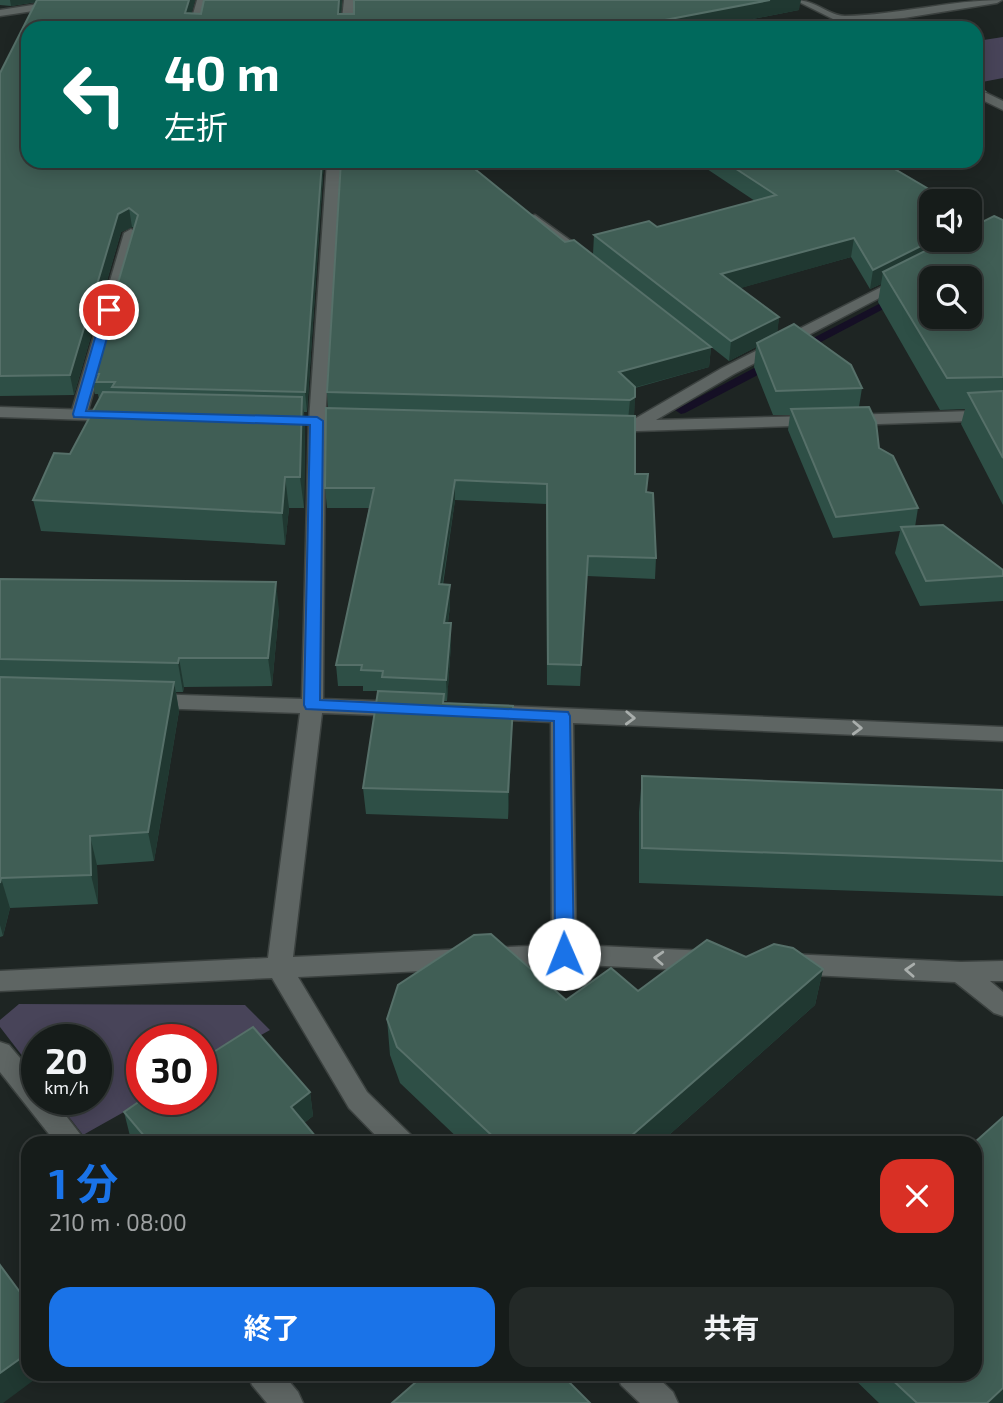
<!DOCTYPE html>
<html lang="ja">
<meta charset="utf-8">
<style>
:root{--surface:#161c1a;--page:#232927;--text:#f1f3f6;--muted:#9ea1a2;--line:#353a39;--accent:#1a73e8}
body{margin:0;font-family:"Exo 2","Noto Sans JP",sans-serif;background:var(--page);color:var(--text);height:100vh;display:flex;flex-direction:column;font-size:26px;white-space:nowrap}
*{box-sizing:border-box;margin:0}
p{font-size:23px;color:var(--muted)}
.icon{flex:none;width:38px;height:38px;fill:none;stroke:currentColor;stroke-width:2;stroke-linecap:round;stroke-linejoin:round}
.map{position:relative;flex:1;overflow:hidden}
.sheet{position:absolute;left:21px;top:1136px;width:961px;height:245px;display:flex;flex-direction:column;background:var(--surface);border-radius:21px;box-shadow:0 4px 18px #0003,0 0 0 2px var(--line)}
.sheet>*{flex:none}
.guide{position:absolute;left:21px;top:21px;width:962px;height:147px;border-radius:21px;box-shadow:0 4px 18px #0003,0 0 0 2px var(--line);background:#00695c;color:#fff;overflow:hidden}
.buttons{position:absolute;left:919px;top:189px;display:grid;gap:14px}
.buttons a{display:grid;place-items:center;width:63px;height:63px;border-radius:14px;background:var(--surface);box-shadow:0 4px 18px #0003,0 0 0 2px var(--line);font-size:35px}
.speed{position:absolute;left:21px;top:1024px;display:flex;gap:14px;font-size:35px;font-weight:700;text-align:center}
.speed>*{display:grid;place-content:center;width:91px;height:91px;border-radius:50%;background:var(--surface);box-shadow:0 4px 18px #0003,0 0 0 2px var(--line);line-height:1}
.speed small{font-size:18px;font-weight:400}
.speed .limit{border:10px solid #d22;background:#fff;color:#111}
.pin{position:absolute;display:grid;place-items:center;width:60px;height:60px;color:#fff;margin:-30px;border:4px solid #fff;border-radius:50%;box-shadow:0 2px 7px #0007}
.me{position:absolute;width:77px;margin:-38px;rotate:359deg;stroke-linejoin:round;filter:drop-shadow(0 0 5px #0008)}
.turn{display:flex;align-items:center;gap:24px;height:147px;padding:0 28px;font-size:32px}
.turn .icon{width:91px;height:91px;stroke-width:2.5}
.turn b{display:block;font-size:49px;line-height:60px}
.round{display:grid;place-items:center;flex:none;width:74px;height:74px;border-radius:21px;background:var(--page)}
.headline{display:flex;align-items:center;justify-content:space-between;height:119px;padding:0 28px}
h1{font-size:42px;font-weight:700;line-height:52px;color:var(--accent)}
.action{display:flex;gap:14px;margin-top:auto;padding:14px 28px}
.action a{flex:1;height:80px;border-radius:21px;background:var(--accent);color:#fff;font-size:28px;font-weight:700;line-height:80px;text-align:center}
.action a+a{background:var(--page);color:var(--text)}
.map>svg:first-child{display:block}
.green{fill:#484459}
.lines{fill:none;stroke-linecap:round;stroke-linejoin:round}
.stream{fill:#150f25;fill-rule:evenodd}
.lane-casing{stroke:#3c4240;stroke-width:3}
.street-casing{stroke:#3c4240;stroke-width:3}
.lane{fill:#5e6563;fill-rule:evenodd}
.street{fill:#5e6563;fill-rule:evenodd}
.wall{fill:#2e4f46}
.shaded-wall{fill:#203831}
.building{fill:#405e55;stroke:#567069;stroke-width:2;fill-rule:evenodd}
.oneway{stroke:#a9aeac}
.route{fill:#1a73e8;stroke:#114b97;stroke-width:2}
</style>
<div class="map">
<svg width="1003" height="1403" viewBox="0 0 1003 1403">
<rect width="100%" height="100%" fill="#1e2523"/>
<!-- green -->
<g class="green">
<path d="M 1003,37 L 1003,78 L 977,83 L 977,41 Z"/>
<path d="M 19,1004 L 245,1005 L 270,1030 L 201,1069 L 201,1040 L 142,1040 L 142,1099 L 147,1099 L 83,1135 L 55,1099 L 96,1099 L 96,1040 L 37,1040 L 37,1075 L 0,1027 L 0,1020 Z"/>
</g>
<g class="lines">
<!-- stream -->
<g class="stream">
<path d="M 931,277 L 935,278 L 931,278 L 931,284 L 802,352 L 798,353 L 792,349 Z"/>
<path d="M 775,357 L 779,358 L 779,364 L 685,413 L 681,414 L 675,410 Z"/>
</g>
<!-- lane casing -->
<g class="lane-casing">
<g id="lane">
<path d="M 197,0 L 207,0 L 201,28 L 189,28 Z"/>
<path d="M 131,229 L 138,233 L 87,414 L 79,419 L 73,418 L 71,414 L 124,233 Z"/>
</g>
</g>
<!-- street casing -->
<g class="street-casing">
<g id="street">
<path d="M 65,0 L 92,0 L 87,3 L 0,16 L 0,10 Z"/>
<path d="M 344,0 L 354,0 L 353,28 L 341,28 Z"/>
<path d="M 795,0 C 816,0 829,16 845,16 C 898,15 950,0 1002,0 L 997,3 L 904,18 L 852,22 L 855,25 L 851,28 Z"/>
<path d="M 976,88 L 1003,101 L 1003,110 L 976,97 Z"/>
<path d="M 327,161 L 341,161 L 325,421 L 323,699 L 403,702 L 410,704 L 414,709 L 410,714 L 403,716 L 322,713 L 293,957 L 552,945 L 551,722 L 484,719 L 477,717 L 473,712 L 477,707 L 484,705 L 1003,727 L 1003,741 L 573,723 L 576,945 L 708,951 L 717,954 L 720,961 L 717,968 L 708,971 L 564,964 L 298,977 L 367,1092 L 411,1135 L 415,1143 L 383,1143 L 349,1108 L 272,978 L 0,991 L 0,971 L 268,958 L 300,713 L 152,708 L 145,706 L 142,701 L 145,696 L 152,694 L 302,699 L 309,421 Z"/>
<path d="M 535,215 L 592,256 L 594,259 L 592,262 L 582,262 L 530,222 L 530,216 Z"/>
<path d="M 905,275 L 910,276 L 912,279 L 910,282 L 734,374 L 656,420 L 816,416 L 824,421 L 822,425 L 606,432 L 597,427 L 606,422 L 631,421 L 722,368 Z"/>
<path d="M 0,407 L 119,411 L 127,416 L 119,421 L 0,417 Z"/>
<path d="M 1003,410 L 1003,420 L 848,425 L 840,420 L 848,415 Z"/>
<path d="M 789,954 L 961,962 L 1003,961 L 1003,981 L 990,981 L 1003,992 L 1003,1016 L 994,1013 L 955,982 L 789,974 L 780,971 L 777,964 L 780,957 Z"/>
<path d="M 0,1042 L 9,1045 L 37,1078 L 37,1099 L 53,1099 L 87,1143 L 56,1143 L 0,1072 Z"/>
<path d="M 248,1374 L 283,1374 L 298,1392 L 303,1403 L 267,1403 L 252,1385 Z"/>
<path d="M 617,1374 L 654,1374 L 673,1392 L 678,1403 L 640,1403 L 621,1385 Z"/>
</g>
</g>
<!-- lane -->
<use href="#lane" class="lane"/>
<!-- street -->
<use href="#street" class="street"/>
</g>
<!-- wall -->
<g class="wall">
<path d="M 0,0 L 195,0 L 191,14 L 201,14 L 204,0 L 342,0 L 341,14 L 799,10 L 707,28 L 28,28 L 28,161 L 153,161 L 151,165 L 155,166 L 324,161 L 307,412 L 304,412 L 305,428 L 304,508 L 289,508 L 285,545 L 41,531 L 33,500 L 70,454 L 99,399 L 98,394 L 95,394 L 91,374 L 134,228 L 132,227 L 121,232 L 74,395 L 0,396 L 0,73 L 37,2 L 11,6 L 0,5 Z"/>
<path d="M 341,161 L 466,161 L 466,162 L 565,242 L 711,347 L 709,367 L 635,388 L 634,416 L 635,474 L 647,492 L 656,558 L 655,579 L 587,576 L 580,686 L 547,685 L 546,504 L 455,500 L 443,585 L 450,606 L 448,623 L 451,623 L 451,644 L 447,701 L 444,701 L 444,703 L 512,732 L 508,819 L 366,814 L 363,788 L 378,691 L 363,691 L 363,686 L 338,686 L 336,665 L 369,508 L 327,508 L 325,488 L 328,408 L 327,392 Z"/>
<path d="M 474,161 L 523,161 L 485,169 Z"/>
<path d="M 695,161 L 881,161 L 976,225 L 1003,220 L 1003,505 L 961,424 L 965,409 L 940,410 L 878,302 L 881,284 L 870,289 L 851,257 L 740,288 L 779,317 L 777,332 L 862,388 L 859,407 L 879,448 L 918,508 L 915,527 L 1003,570 L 1003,601 L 920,606 L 895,553 L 900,531 L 833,538 L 788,430 L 790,415 L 773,415 L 754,367 L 756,347 L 729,361 L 593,254 L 594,235 L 657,227 L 755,201 Z"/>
<path d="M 0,579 L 279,610 L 272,686 L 184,687 L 183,692 L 176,692 L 179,711 L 154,861 L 97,865 L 98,904 L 10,908 L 3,936 L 0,937 Z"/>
<path d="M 642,776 L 1003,790 L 1003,896 L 639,883 L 639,812 Z"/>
<path d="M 746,957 L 823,969 L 815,1005 L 660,1143 L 463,1143 L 400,1083 L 390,1055 L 387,1019 L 566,1000 L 638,991 Z"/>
<path d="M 310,1092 L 313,1116 L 304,1123 L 321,1143 L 136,1143 L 130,1136 L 124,1112 Z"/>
<path d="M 1003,1117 L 1003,1403 L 879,1403 L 849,1374 L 975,1374 Z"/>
</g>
<!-- shaded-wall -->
<g class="shaded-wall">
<path d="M 10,0 L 48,0 L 11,6 Z"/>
<path d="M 189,0 L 195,0 L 187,28 L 185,13 Z"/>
<path d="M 339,0 L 342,0 L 339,28 L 338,14 Z"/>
<path d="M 770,0 L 801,0 L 799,10 L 707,28 L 623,28 Z"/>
<path d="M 984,91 L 980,108 L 976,109 L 976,92 Z"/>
<path d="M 322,161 L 324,161 L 307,412 L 305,392 Z"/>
<path d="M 485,161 L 523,161 L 485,169 Z"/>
<path d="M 573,161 L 589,161 L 573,165 Z"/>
<path d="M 129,208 L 132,227 L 121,232 L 74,395 L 70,375 L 118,214 Z"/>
<path d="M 977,218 L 973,236 L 970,238 L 970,221 Z"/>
<path d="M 854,238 L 851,257 L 720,294 L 721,274 Z"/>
<path d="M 933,240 L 966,240 L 883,272 L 881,284 L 870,289 L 873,270 Z"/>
<path d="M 779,317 L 777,337 L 757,343 L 756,347 L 729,361 L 731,341 Z"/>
<path d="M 711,347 L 709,367 L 618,392 L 619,372 Z"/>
<path d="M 302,397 L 305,428 L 304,508 L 300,477 Z"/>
<path d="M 635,397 L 634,417 L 628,420 L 630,400 Z"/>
<path d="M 285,477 L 289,508 L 285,545 L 282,513 Z"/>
<path d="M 455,480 L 455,500 L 439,605 L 439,584 Z"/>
<path d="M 276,582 L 279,610 L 272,686 L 268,658 Z"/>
<path d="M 450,585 L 450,606 L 445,644 L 444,623 Z"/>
<path d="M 451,623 L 451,644 L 447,701 L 446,680 Z"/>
<path d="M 179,658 L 184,687 L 183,692 L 178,663 Z"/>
<path d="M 174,682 L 179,711 L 154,861 L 148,832 Z"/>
<path d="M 513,706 L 512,732 L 508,819 L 508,792 Z"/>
<path d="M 90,836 L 97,865 L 98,904 L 91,875 Z"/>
<path d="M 1,878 L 10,908 L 3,936 L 0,925 L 0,883 Z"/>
<path d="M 823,969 L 815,1005 L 660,1143 L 623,1143 Z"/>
<path d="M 310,1092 L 313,1116 L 294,1131 L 291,1107 Z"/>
<path d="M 28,1353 L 28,1374 L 42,1374 L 3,1403 L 0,1403 L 0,1373 Z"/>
<path d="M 1003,1388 L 1003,1403 L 987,1403 Z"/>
</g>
<!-- building -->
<g class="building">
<path d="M 37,0 L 189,0 L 185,13 L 201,14 L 204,0 L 339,0 L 338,14 L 354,14 L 354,0 L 770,0 L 623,28 L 28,28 L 28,161 L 144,161 L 155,166 L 163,161 L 322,161 L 305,392 L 112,387 L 115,382 L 96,382 L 99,374 L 91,374 L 138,215 L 129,208 L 118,214 L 70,375 L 0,376 L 0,73 Z"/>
<path d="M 976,87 L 984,91 L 976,92 Z"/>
<path d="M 341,161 L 465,161 L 565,242 L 574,240 L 711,347 L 619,372 L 635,387 L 635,397 L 630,400 L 327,392 Z"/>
<path d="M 724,161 L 881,161 L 949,201 L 931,201 L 931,240 L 933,240 L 873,270 L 854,238 L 721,274 L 779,317 L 731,341 L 594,235 L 649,221 L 657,227 L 776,195 Z"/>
<path d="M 970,213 L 977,218 L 970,221 Z"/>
<path d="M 994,216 L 1003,220 L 1003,377 L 947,378 L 883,272 L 947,240 L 970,240 L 970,228 ZM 931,278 L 970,278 L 970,317 L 931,317 Z"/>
<path d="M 794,324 L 851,365 L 862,388 L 776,391 L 757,343 Z"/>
<path d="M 1003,391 L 1003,458 L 968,393 Z"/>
<path d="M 103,392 L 302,397 L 300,477 L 285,477 L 282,513 L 33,500 L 54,453 L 70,454 Z"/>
<path d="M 869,407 L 876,422 L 879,448 L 893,456 L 918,508 L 836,517 L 791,409 Z"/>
<path d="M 326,408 L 635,416 L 635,474 L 648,474 L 646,492 L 653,493 L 656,558 L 588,556 L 581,665 L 548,664 L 547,484 L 455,480 L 439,584 L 450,585 L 444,623 L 451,623 L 446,680 L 382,677 L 383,671 L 361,670 L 362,665 L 336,665 L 374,488 L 325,488 Z"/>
<path d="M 943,525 L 1003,570 L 1003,576 L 926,581 L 901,527 Z"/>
<path d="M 0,579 L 276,582 L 268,658 L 179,658 L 178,663 L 0,659 Z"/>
<path d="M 0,677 L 174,682 L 148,832 L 90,836 L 91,875 L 1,878 L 0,883 Z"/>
<path d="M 378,691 L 444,694 L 443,703 L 513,706 L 508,792 L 363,788 Z"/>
<path d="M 642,776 L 1003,790 L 1003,861 L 642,848 Z"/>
<path d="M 491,934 L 566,1000 L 611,968 L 638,991 L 707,940 L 746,957 L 774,944 L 793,948 L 823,969 L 623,1143 L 500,1143 L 397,1047 L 387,1019 L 398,985 L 474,935 Z"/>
<path d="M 253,1027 L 310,1092 L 291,1107 L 321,1143 L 150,1143 L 124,1112 L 143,1099 L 201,1099 L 201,1060 Z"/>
<path d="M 1003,1117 L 1003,1388 L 987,1403 L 917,1403 L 886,1374 L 975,1374 L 974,1143 Z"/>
<path d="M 0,1265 L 28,1303 L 28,1353 L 0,1373 Z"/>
<path d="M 425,1374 L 561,1374 L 590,1403 L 392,1403 Z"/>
</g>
<!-- one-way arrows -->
<defs><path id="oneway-chevron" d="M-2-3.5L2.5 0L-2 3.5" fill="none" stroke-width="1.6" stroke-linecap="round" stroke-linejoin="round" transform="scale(1.75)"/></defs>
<g class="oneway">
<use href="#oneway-chevron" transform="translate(630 718) rotate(2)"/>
<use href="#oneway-chevron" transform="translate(857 728) rotate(2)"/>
<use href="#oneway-chevron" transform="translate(659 958) rotate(-177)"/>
<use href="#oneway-chevron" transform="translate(910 970) rotate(-177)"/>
</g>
<!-- route -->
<path class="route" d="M 109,307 L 115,310 L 86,411 L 317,417 L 323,421 L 320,700 L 568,712 L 570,716 L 574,954 L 571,959 L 564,962 L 558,959 L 555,954 L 554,721 L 306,709 L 304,705 L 310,425 L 74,417 L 73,414 L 103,310 Z"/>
</svg>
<div class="buttons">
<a><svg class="icon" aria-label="sound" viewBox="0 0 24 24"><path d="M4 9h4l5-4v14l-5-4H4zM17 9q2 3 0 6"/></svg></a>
<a><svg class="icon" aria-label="search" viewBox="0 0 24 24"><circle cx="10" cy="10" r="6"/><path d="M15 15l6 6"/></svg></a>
</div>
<div class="speed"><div>20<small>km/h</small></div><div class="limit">30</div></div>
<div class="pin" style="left:109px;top:310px;background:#d93025"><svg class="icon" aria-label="arrive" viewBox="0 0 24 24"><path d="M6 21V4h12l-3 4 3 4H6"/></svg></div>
<svg class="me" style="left:564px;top:954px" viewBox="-20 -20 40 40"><circle r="19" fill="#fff"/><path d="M0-13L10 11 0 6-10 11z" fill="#1a73e8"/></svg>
<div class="guide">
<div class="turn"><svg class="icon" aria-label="left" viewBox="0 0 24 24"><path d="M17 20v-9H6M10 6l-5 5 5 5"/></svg><div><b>40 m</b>左折</div></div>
</div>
<section class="sheet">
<div class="headline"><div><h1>1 分</h1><p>210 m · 08:00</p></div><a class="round" style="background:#d93025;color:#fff"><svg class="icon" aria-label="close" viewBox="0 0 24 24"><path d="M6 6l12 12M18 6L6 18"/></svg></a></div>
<div class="action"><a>終了</a><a>共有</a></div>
</section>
</div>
